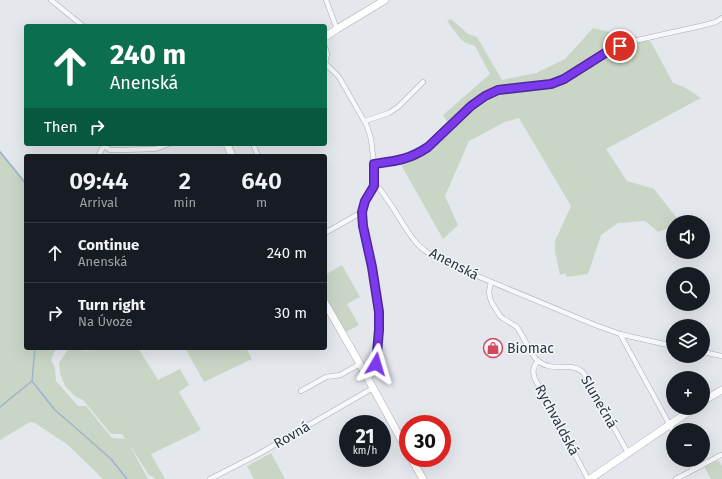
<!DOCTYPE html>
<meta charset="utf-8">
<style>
:root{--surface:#171b24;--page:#242831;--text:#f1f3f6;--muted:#9ea1a6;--line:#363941}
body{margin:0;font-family:"Fira Sans",sans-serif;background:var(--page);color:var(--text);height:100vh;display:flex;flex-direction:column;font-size:15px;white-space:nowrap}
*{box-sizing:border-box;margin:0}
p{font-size:13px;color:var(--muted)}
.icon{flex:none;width:22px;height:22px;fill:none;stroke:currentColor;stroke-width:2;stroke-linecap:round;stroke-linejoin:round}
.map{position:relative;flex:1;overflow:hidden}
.side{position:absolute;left:24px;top:154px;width:303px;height:196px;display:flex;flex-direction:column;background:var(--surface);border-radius:4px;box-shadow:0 4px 16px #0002}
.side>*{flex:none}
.top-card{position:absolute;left:24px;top:24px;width:303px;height:122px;border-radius:4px;box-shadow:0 4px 16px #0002;background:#0b6e4f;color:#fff;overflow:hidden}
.buttons{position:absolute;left:666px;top:215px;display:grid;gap:8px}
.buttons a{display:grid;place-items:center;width:44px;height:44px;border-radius:50%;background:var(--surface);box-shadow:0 4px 16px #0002;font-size:20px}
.speed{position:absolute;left:339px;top:415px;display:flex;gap:8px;font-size:20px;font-weight:700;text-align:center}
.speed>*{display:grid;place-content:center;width:52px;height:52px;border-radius:50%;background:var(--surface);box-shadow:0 4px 16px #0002;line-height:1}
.speed small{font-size:10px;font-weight:400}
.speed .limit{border:6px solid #d22;background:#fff;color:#111}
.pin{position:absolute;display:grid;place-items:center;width:34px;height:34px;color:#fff;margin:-17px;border:2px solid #fff;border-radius:50%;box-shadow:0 1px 4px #0007}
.me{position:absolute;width:44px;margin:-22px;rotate:7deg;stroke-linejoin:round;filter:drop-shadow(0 0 3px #0008)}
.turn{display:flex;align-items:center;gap:14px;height:84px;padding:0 20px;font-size:18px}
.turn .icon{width:52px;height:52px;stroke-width:2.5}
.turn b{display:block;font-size:28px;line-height:34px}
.then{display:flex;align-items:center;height:38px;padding:0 20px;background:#0003;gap:8px;font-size:15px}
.eta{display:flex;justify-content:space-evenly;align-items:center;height:68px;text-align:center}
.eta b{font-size:24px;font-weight:600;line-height:28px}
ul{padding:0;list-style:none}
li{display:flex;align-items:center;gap:12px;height:60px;padding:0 20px;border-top:1px solid var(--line)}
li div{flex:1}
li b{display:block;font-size:15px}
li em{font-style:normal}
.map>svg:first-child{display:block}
.green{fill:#c9d6c5}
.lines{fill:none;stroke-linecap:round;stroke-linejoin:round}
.stream{stroke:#9fb4cc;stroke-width:1.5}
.street-casing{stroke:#a9aeb7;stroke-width:5.5}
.secondary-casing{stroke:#a9aeb7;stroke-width:8}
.street{stroke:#f7f8fa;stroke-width:4.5}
.secondary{stroke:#fff;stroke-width:7}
.route-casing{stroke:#51269a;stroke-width:10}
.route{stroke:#7c3aed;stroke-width:7}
.labels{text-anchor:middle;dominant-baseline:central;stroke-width:3;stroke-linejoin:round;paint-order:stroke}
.street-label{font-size:14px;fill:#2b3445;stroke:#f4f6f9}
.poi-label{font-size:14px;fill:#2b3445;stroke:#f4f6f9;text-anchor:start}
</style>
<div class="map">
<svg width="722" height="479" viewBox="0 0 722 479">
<rect width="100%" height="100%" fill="#e4e7ec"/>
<!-- green -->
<g class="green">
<path d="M 451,19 L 468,34 L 477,37 L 502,80 L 536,73 L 565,59 L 593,28 L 651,42 L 673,83 L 684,87 L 701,98 L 606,149 L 627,181 L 654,189 L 680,222 L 673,222 L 673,226 L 658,232 L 645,221 L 618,223 L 601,235 L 588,274 L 567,277 L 565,273 L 560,275 L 555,252 L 555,241 L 571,206 L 519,118 L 505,122 L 469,141 L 445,196 L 458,225 L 443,239 L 400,163 L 422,154 L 452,130 L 443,115 L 490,74 L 475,46 L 464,42 L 459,37 L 447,21 Z"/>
<path d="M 0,150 L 26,182 L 26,348 L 56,348 L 51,360 L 55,368 L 56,381 L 78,406 L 86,406 L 112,438 L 125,439 L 122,434 L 111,434 L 83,400 L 76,397 L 65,386 L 60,373 L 59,363 L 67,351 L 71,348 L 83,348 L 86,351 L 99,348 L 138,348 L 158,380 L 180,369 L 189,385 L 179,392 L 201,430 L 151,454 L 165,479 L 155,479 L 154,477 L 149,475 L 129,444 L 148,479 L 103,479 L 68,445 L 35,423 L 30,422 L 0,440 Z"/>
<path d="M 342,265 L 360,297 L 347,304 L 359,325 L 346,332 L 325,295 L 325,275 Z"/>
<path d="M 185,348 L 246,348 L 252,359 L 204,382 Z"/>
<path d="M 271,453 L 285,479 L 254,479 L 247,466 Z"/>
<path d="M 715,461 L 719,461 L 722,466 L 722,479 L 711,479 L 705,468 L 705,466 Z"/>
</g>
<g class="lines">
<!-- stream -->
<g class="stream">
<path d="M 0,152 L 26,184"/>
<path d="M 35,348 L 32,381 L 54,409 L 111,459 L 127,479"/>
<path d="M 0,407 L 32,381"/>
</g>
<!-- street casing -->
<g class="street-casing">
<g id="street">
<path d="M 51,0 L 83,26"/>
<path d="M 326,0 L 337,29"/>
<path d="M 325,47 L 327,54 L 325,63"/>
<path d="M 325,63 L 339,77 L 367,126 L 371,139 L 374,164 L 374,186 L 380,189 L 384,195 C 395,209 403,226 414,240 C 424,253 439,259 453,266 L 595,325 L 620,334 L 637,338 L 673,346"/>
<path d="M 365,121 L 389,113 L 398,107 L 423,82"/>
<path d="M 253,144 L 258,156"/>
<path d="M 104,146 L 110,150 L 117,150 L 155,149 L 169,144"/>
<path d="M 98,156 L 105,144"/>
<path d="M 374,164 C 395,161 409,160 428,147 L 478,100 L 485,96 L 498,90 L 551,84 L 564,79 L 610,50 L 629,42 L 705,25 L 716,22 L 722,18"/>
<path d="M 325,233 L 362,212"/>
<path d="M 491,282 L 489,292 L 490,298 L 492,303 L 500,316 L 504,319 L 517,327 L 535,358 C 551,375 568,360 583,372 L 628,453"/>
<path d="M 620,334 L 673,431"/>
<path d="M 703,352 L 722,356"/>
<path d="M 538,361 C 533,367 532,371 535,379 L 588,479"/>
<path d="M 368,378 C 376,370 376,361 377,350 C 381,321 378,293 372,265 C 369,251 360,223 362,210 C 364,201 370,193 374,186"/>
<path d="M 301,391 L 326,377 L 340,375 L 360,364"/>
<path d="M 688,460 L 693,469"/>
<path d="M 210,479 L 257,455 L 373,388"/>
<path d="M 676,479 L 721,455"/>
</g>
</g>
<!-- secondary casing -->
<g class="secondary-casing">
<g id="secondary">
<path d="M 325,37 L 337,29 L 385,0"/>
<path d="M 227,144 L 232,156"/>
<path d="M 325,303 L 360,364 L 408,452"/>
<path d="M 703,401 L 722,390"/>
<path d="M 411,458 L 423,479"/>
<path d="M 590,479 L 694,408"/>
</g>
</g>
<!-- street -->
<use href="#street" class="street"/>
<!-- secondary -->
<use href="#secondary" class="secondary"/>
</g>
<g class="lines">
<!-- route casing -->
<g class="route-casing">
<path id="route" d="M 376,364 L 379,330 L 379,312 L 372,267 L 363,226 L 362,212 L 365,201 L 374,186 L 374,164 C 395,161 409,160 428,147 L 471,106 L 485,96 L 498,90 L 551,84 L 564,79 L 610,50 L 620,46"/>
</g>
<!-- route -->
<use href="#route" class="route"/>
</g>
<!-- icons -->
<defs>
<g id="shop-ring" transform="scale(1)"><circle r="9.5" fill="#f4f6f9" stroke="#d1495b" stroke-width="1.5"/><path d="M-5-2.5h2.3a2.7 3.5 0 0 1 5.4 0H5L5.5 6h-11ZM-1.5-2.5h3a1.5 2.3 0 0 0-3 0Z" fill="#d1495b"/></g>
</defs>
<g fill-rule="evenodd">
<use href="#shop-ring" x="493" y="348"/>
</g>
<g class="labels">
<!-- street labels -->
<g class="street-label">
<text transform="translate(454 264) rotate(27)">Anenská</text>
<text transform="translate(599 402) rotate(60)">Slunečná</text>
<text transform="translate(557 420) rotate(62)">Rychvaldská</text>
<text transform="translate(292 435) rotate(-30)">Rovná</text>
</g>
<!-- poi labels -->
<g class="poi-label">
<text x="507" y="348">Biomac</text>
</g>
</g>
</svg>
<div class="buttons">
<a><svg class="icon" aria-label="sound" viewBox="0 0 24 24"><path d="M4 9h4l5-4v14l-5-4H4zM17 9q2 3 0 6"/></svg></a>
<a><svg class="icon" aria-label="search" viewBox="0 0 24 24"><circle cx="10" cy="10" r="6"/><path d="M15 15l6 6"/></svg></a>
<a><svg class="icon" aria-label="layers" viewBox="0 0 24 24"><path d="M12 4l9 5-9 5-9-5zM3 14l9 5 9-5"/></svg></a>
<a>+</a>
<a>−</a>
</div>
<div class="speed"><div>21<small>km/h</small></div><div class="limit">30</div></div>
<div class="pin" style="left:620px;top:46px;background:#d93025"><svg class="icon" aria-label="arrive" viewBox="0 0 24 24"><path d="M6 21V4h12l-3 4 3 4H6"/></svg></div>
<svg class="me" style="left:376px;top:364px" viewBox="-20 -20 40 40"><path d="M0-17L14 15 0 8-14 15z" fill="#7c3aed" stroke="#fff" stroke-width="4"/></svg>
<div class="top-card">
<div class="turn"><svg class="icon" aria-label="ahead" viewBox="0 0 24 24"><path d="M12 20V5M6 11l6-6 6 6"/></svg><div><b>240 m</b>Anenská</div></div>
<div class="then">Then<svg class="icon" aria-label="right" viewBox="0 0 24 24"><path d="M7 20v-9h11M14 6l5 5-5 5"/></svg></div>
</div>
<section class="side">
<div class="eta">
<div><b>09:44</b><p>Arrival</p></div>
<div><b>2</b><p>min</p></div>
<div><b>640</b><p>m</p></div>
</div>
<ul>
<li><svg class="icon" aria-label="ahead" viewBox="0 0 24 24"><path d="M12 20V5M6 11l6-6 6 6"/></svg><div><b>Continue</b><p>Anenská</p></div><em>240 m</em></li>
<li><svg class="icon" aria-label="right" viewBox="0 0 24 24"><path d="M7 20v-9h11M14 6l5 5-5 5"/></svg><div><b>Turn right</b><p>Na Úvoze</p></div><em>30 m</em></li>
</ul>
</section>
</div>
